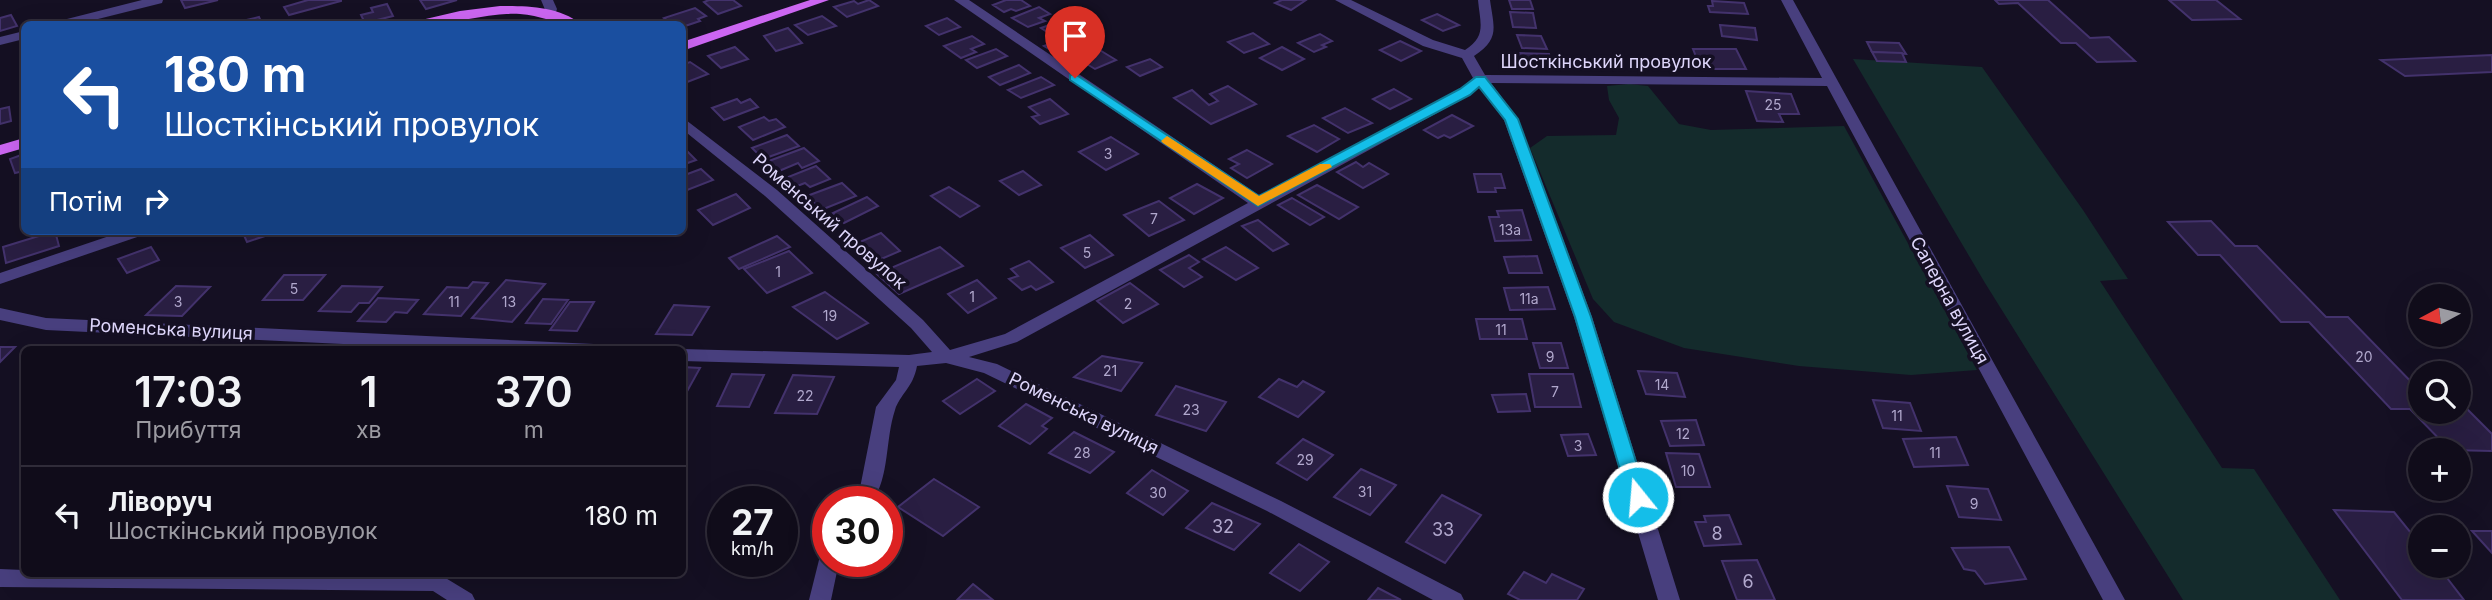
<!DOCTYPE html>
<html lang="uk">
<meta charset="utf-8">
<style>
:root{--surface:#100c1a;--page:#191523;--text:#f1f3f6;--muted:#9c9ba2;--line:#302c39}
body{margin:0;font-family:Inter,sans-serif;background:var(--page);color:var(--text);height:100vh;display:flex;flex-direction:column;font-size:26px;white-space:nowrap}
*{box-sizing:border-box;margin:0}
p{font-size:23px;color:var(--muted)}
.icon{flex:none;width:38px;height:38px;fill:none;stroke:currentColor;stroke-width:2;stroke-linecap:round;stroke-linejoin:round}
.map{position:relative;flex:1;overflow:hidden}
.details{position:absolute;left:21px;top:346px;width:665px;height:231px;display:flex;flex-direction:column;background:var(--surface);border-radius:10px;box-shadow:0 7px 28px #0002,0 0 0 2px var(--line)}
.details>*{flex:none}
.hud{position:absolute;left:21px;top:21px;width:665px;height:214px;border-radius:10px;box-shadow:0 7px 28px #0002,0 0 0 2px var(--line);background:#1a4fa0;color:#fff;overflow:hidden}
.needle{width:46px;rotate:263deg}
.buttons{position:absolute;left:2408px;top:284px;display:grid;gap:14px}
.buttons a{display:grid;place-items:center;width:63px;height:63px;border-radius:50%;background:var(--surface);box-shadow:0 7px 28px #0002,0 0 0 2px var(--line);font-size:35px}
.speed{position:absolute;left:707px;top:486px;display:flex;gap:14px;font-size:35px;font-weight:700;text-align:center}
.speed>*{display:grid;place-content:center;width:91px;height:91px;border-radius:50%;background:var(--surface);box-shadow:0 7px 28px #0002,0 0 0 2px var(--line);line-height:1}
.speed small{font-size:18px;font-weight:400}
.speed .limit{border:10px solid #d22;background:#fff;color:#111}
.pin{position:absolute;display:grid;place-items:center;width:60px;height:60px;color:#fff;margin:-72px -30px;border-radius:50% 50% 50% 0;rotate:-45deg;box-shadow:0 0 7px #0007}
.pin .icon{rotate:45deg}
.me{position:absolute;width:77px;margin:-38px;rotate:343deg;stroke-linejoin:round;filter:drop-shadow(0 0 5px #0008)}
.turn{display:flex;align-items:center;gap:24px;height:147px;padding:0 28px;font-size:32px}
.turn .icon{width:91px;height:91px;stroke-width:2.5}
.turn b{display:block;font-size:49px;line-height:60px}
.then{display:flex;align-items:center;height:66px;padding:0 28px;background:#0003;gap:14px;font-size:26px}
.eta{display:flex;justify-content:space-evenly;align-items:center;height:119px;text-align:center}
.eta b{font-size:42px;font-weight:600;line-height:49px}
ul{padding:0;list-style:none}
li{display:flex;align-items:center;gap:21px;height:98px;padding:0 28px;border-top:2px solid var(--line)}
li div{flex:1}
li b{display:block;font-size:26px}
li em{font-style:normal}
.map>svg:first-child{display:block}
.green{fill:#142b2c}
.building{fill:#291e42;stroke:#43326c;stroke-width:2}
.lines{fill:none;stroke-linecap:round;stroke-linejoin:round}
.minor{fill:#483f7e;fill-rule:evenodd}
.primary{fill:#cc66f2;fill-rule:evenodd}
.route{fill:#14bee9;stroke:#0d7c97;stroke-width:2}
.slow{fill:#f59e0b}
.labels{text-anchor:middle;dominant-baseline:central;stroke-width:7;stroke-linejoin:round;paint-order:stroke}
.number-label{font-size:14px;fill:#b1a8cd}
.street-label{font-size:18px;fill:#ded6fb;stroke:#151023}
.near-number-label{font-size:18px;fill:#b1a8cd}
</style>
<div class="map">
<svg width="2492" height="600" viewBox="0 0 2492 600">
<rect width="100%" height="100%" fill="#151023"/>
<!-- green -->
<g class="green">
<path d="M 1853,59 L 1982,67 L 2083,210 L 2128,279 L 2100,281 L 2222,468 L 2254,469 L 2340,600 L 2183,600 L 1985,283 Z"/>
<path d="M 1629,84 L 1648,86 L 1679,124 L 1711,130 L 1844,126 L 1977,370 L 1911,375 L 1799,366 L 1684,348 L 1614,322 L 1593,299 L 1530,148 L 1547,136 L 1616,135 L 1619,118 L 1609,100 L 1607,86 Z"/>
</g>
<!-- building -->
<g class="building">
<path d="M 181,0 L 218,0 L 185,8 Z"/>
<path d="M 308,0 L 341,0 L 341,1 L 289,15 L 284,7 Z"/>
<path d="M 420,0 L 457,0 L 426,9 Z"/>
<path d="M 709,0 L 733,0 L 741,6 L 718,14 L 704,2 Z"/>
<path d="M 869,0 L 878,6 L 847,17 L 834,7 L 854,1 L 858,4 Z"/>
<path d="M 1006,0 L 1021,0 L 1030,6 L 1016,11 L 1011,9 L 1004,12 L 993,5 Z"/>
<path d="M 1282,0 L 1306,0 L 1291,10 L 1275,3 Z"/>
<path d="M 1509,0 L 1530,0 L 1533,9 L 1512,9 Z"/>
<path d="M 1995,0 L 2048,0 L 2090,38 L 2109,37 L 2135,61 L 2097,62 L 2076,43 L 2061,43 L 2018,3 L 1999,4 Z"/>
<path d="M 2169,0 L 2216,0 L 2240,19 L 2192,20 Z"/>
<path d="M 1712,1 L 1744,3 L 1748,14 L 1710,12 L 1708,6 L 1713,6 Z"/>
<path d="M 387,4 L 393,16 L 365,23 L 361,15 L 373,12 L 371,8 Z"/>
<path d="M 1039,7 L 1050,14 L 1039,18 L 1045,21 L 1028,27 L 1012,18 Z"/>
<path d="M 695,8 L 706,16 L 698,19 L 700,21 L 682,27 L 682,24 L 672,24 L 664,18 Z"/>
<path d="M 1510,12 L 1533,13 L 1536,28 L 1513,27 Z"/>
<path d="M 1437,14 L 1459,25 L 1443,31 L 1422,20 Z"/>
<path d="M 11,15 L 17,26 L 0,31 L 0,18 Z"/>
<path d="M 822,16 L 836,26 L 808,35 L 795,25 Z"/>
<path d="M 259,17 L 262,24 L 229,24 Z"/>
<path d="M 947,18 L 960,27 L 939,35 L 926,26 Z"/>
<path d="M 1068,18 L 1090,26 L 1058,39 L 1041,28 Z"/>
<path d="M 1720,25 L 1755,28 L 1757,40 L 1722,36 Z"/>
<path d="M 788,28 L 802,43 L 776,51 L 764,36 Z"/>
<path d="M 1253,33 L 1269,44 L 1244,53 L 1228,42 Z"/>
<path d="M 1320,34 L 1332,41 L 1322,45 L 1326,47 L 1314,52 L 1298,43 Z"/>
<path d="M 1517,35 L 1541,36 L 1547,49 L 1522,48 Z"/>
<path d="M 972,36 L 984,44 L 971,49 L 976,52 L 961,58 L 944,46 Z"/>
<path d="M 1068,37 L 1084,46 L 1067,53 L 1061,50 L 1054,52 L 1044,46 Z"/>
<path d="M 1400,41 L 1421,51 L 1401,61 L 1380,50 Z"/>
<path d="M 1867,42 L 1899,43 L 1906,54 L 1872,52 Z"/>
<path d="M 735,47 L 748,59 L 721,68 L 708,56 Z"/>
<path d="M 1282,47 L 1304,59 L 1282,70 L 1260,58 Z"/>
<path d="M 996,49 L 1007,56 L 977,68 L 966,60 Z"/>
<path d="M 1098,49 L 1116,60 L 1095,69 L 1077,58 Z"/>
<path d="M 1693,49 L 1736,49 L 1746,69 L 1701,69 Z"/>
<path d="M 1872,52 L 1902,53 L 1906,62 L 1877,61 Z"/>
<path d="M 1519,53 L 1549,54 L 1550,58 L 1559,59 L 1561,66 L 1521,65 Z"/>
<path d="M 2492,55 L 2492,72 L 2405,76 L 2381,60 Z"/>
<path d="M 1150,59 L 1162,67 L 1140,76 L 1127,67 Z"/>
<path d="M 690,62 L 708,74 L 682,84 L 682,65 Z"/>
<path d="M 1019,65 L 1030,73 L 1000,85 L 989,77 Z"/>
<path d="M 1041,77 L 1054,85 L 1021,98 L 1008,90 Z"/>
<path d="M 1228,86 L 1256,104 L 1211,124 L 1174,98 L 1192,90 L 1209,105 L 1218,101 L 1210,94 Z"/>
<path d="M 1394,89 L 1411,99 L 1390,109 L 1373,99 Z"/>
<path d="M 1746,91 L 1791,94 L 1799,114 L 1779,114 L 1783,122 L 1757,121 Z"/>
<path d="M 737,99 L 741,103 L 750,99 L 758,107 L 724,120 L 712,108 Z"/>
<path d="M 1050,99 L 1068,114 L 1040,124 L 1032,117 L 1039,115 L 1029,107 Z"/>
<path d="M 9,107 L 11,121 L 0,124 L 0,109 Z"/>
<path d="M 1345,108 L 1372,123 L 1348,133 L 1323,118 Z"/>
<path d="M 1452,115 L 1473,126 L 1450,138 L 1444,135 L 1438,138 L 1424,130 Z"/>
<path d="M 764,117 L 769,121 L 776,119 L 785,127 L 753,140 L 739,127 Z"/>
<path d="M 1314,125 L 1339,139 L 1317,152 L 1288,136 Z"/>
<path d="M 787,135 L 799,146 L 763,159 L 752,148 Z"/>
<path d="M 1111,137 L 1138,154 L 1106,170 L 1079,152 Z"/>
<path d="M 682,147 L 683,147 L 696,160 L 682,165 Z"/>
<path d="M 804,148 L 819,161 L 802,168 L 798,163 L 779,171 L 769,161 Z"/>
<path d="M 1247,150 L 1272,164 L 1247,178 L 1231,168 L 1239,164 L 1229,159 Z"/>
<path d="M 24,154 L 24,171 L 15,173 L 10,159 Z"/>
<path d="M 1356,162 L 1363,167 L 1369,163 L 1388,174 L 1363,188 L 1337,172 Z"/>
<path d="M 816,166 L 830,179 L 810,187 L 805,183 L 792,188 L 783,179 Z"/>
<path d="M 701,169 L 713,180 L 682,192 L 682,176 Z"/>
<path d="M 1023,171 L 1041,185 L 1019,195 L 1000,181 Z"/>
<path d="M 1474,174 L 1501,174 L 1505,188 L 1495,188 L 1496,192 L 1478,192 Z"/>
<path d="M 842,183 L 856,196 L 821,210 L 807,196 Z"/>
<path d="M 1197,184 L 1223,198 L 1194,214 L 1170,198 Z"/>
<path d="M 1317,185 L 1358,207 L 1339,219 L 1298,195 Z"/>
<path d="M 949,187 L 979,206 L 960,217 L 931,196 Z"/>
<path d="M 736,194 L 750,208 L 713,225 L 698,210 Z"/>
<path d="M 867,197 L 878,206 L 844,223 L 833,213 Z"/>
<path d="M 1292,198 L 1324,217 L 1310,225 L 1278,205 Z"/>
<path d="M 1159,201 L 1184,220 L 1149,236 L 1124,215 Z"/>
<path d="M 1522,210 L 1531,240 L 1495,241 L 1489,217 L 1499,217 L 1497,211 Z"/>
<path d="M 1258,220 L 1288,244 L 1273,251 L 1242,226 Z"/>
<path d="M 2211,221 L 2235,246 L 2257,246 L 2326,317 L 2348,317 L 2420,391 L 2420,411 L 2459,411 L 2459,401 L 2492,434 L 2492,451 L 2450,450 L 2410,409 L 2391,409 L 2309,322 L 2281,322 L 2220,255 L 2198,255 L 2168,222 Z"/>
<path d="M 55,231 L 59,246 L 6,263 L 3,247 Z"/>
<path d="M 242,231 L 280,231 L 247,242 Z"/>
<path d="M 881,233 L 900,251 L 874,262 L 855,244 Z"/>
<path d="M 1090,235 L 1113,255 L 1085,268 L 1061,248 Z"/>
<path d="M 777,236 L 790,247 L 739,269 L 729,258 Z"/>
<path d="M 151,247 L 159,260 L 127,273 L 118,259 Z"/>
<path d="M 940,247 L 963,266 L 899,294 L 877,274 Z"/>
<path d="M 1226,247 L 1258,268 L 1236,280 L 1203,259 Z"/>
<path d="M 789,251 L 812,273 L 767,293 L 744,269 Z"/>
<path d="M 1189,255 L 1199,262 L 1189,268 L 1202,277 L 1184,287 L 1160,270 Z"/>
<path d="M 1537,256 L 1542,273 L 1509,273 L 1504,257 Z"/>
<path d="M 1029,261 L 1053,282 L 1036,290 L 1031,286 L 1022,290 L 1009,279 L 1018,276 L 1011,269 Z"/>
<path d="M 284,275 L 325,275 L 303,300 L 263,300 Z"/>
<path d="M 506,280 L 545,284 L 512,322 L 472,318 Z"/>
<path d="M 977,280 L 996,298 L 968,313 L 948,294 Z"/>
<path d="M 473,282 L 488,283 L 461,316 L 424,314 L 447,287 L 468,288 Z"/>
<path d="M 1130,283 L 1158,304 L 1123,323 L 1097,301 Z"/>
<path d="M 176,286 L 210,287 L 182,316 L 146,315 Z"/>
<path d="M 342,286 L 382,287 L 369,303 L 359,303 L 351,312 L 319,311 Z"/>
<path d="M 1548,287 L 1555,309 L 1510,310 L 1504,288 Z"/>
<path d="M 825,292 L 868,323 L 837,339 L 793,307 Z"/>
<path d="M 378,298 L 418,300 L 407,313 L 395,312 L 386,322 L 358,321 Z"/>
<path d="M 543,299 L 568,300 L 551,324 L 526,323 Z"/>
<path d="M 570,302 L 594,302 L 577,331 L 550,330 Z"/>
<path d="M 674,305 L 709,307 L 692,335 L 656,334 Z"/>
<path d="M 1476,319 L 1522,319 L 1527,339 L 1480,339 Z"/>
<path d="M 1533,343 L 1561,343 L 1568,368 L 1540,368 Z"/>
<path d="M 0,347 L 15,347 L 0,362 Z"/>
<path d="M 1102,356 L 1142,363 L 1121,391 L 1074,377 Z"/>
<path d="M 682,367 L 700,368 L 685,395 L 682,395 Z"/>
<path d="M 1638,371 L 1677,373 L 1685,397 L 1646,394 Z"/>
<path d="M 732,374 L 764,375 L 749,407 L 717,406 Z"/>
<path d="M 1529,374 L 1573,374 L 1581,407 L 1535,407 Z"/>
<path d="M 793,375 L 834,377 L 817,414 L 775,413 Z"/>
<path d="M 977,379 L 995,391 L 960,414 L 943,401 Z"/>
<path d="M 1279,379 L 1297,387 L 1303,381 L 1324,392 L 1298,417 L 1259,397 Z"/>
<path d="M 1176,386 L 1226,402 L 1206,431 L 1156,415 Z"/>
<path d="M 1526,394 L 1530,411 L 1498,412 L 1492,395 Z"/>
<path d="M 1873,400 L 1910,403 L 1921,431 L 1883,428 Z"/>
<path d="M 1026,404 L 1052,418 L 1042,426 L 1047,429 L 1030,444 L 999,426 Z"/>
<path d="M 1696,420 L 1704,445 L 1670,446 L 1661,421 Z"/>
<path d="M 1074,432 L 1114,452 L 1090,473 L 1049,453 Z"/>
<path d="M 1588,434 L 1596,455 L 1568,456 L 1561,435 Z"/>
<path d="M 1956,437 L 1968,465 L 1914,467 L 1903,439 Z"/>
<path d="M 1303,439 L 1333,455 L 1307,480 L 1277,463 Z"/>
<path d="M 1666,453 L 1699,454 L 1710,487 L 1676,487 Z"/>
<path d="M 1361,469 L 1396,485 L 1370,515 L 1334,497 Z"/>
<path d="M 1152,470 L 1188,491 L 1163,515 L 1127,493 Z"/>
<path d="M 934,479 L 979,507 L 943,536 L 898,507 Z"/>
<path d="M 1947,486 L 1988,489 L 2001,520 L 1959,517 Z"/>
<path d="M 1442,495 L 1481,515 L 1445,563 L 1406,542 Z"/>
<path d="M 1212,503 L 1260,524 L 1234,550 L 1186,528 Z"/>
<path d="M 2334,510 L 2394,512 L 2420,544 L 2420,565 L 2437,565 L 2464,600 L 2402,600 Z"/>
<path d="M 1729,515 L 1741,544 L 1704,546 L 1695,522 L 1706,522 L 1704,516 Z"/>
<path d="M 2472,531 L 2492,531 L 2492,553 Z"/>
<path d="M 1299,544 L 1329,562 L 1300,591 L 1270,573 Z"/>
<path d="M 2009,547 L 2026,579 L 1985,584 L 1975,571 L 1964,569 L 1952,548 Z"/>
<path d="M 1757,560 L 1775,600 L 1737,600 L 1722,561 Z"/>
<path d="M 1524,572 L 1546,583 L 1552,574 L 1584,589 L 1577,600 L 1520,600 L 1508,594 Z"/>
<path d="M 973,584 L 993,600 L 957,600 Z"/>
<path d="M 1378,588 L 1401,600 L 1368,600 Z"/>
</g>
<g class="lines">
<!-- minor -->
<g class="minor">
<path d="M 142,0 L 163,0 L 162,3 L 78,24 L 57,24 L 59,21 Z"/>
<path d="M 541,0 L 553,0 L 557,9 L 556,12 L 546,12 Z"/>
<path d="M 954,0 L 969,0 L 1260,196 L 1460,89 L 1473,78 L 1462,58 L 1423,46 L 1335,0 L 1351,0 L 1433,40 L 1465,50 C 1487,36 1480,23 1478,0 L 1490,0 C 1494,28 1500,39 1474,56 L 1485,75 L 1822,78 L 1781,0 L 1793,0 L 2125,600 L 2103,600 L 1827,86 L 1491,83 L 1518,119 L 1592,317 L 1680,600 L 1658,600 L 1574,317 L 1504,120 L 1479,87 L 1470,95 L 1017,342 L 969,357 L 997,364 L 1281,501 L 1461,594 L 1464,600 L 1433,600 L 1267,511 L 984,373 L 946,363 L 917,366 C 913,388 900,394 895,410 C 885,440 890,476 872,502 L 851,502 L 860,488 L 876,407 L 896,380 L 899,367 L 682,361 L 682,350 L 678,350 L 682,349 L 909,355 L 932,352 L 911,328 L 765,196 L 682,129 L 682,117 L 777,190 L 923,320 L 950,350 L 1005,334 L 1248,203 Z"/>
<path d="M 24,31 L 24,39 L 0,45 L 0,37 Z"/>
<path d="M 124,231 L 148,231 L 146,234 L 0,284 L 0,273 Z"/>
<path d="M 0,308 L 46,318 L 594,344 L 603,350 L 469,350 L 46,330 L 0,320 Z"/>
<path d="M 828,554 L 828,562 L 839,562 L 831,600 L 809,600 L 820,556 Z"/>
<path d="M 0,569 L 24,570 L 24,574 L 439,574 L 472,594 L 475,600 L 447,600 L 433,591 L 0,587 Z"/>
</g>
<!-- primary -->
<g class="primary">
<path d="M 810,0 L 829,0 L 682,51 L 682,42 Z"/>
<path d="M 500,6 C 525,6 560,6 580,24 C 560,26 541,15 520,14 C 485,12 450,27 415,24 L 417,21 L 460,11 Z"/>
<path d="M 24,138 L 24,148 L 0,155 L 0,145 Z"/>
</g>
</g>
<!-- route -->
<path class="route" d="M 1075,74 L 1259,196 L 1460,89 L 1476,77 L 1485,77 L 1518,119 L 1591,317 L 1647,497 L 1644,502 L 1631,502 L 1628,497 L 1575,317 L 1505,120 L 1479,87 L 1470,95 L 1258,206 L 1070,80 L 1070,75 Z"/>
<!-- slow -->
<path class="slow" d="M 1167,136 L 1259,196 L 1320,164 L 1330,164 L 1332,167 L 1258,206 L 1163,143 L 1161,141 Z"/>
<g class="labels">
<!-- number labels -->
<g class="number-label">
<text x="1773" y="104">25</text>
<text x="1108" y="153">3</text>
<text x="1154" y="218">7</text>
<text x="1510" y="229">13а</text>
<text x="1087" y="252">5</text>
<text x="778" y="271">1</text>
<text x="294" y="288">5</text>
<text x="972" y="296">1</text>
<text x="1529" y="298">11а</text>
<text x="178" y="301">3</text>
<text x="454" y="301">11</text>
<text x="509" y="301">13</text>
<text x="1128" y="303">2</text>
<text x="830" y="315">19</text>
<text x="1501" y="329">11</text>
<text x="1550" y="356">9</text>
<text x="2364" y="356">20</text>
<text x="1110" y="370">21</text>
<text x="1662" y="384">14</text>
<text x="1555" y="391">7</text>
<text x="805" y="395">22</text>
<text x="1191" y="409">23</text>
<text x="1897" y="415">11</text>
<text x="1683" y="433">12</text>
<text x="1578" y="445">3</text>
<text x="1082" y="452">28</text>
<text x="1935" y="452">11</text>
<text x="1305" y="459">29</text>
<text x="1688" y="470">10</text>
<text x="1365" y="491">31</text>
<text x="1158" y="492">30</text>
<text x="1974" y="503">9</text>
</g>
<!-- street labels -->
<g class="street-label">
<text x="1606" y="61">Шосткінський провулок</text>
<text transform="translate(830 221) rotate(41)">Роменський провулок</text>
<text transform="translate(1950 300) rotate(61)">Саперна вулиця</text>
<text transform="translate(171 329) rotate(3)">Роменська вулиця</text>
<text transform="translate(1084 413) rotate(26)">Роменська вулиця</text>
</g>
<!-- near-number labels -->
<g class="near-number-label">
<text x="1223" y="526">32</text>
<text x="1443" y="529">33</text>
<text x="1717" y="533">8</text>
<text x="1748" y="581">6</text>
</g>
</g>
</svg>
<div class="buttons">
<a><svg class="needle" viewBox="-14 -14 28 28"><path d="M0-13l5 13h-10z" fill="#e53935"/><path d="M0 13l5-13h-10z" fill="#9c9ba2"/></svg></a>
<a><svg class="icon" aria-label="search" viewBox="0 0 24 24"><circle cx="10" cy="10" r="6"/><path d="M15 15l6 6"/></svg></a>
<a>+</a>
<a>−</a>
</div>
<div class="speed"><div>27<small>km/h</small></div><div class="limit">30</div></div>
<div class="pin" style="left:1075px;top:78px;background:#d93025"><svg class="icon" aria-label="arrive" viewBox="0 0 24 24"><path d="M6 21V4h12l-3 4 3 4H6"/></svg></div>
<svg class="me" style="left:1638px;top:497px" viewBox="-20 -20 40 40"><circle r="17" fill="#14bee9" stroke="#fff" stroke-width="3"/><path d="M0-11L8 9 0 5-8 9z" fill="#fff"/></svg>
<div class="hud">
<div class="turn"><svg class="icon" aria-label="left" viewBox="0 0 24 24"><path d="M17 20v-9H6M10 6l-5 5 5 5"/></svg><div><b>180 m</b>Шосткінський провулок</div></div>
<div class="then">Потім<svg class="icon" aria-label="right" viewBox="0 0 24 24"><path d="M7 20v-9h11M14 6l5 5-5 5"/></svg></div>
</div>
<section class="details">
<div class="eta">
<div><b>17:03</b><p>Прибуття</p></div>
<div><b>1</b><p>хв</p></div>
<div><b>370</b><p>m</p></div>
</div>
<ul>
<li><svg class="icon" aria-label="left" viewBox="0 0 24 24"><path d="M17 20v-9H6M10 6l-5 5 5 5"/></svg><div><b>Ліворуч</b><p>Шосткінський провулок</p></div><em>180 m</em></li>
</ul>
</section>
</div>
